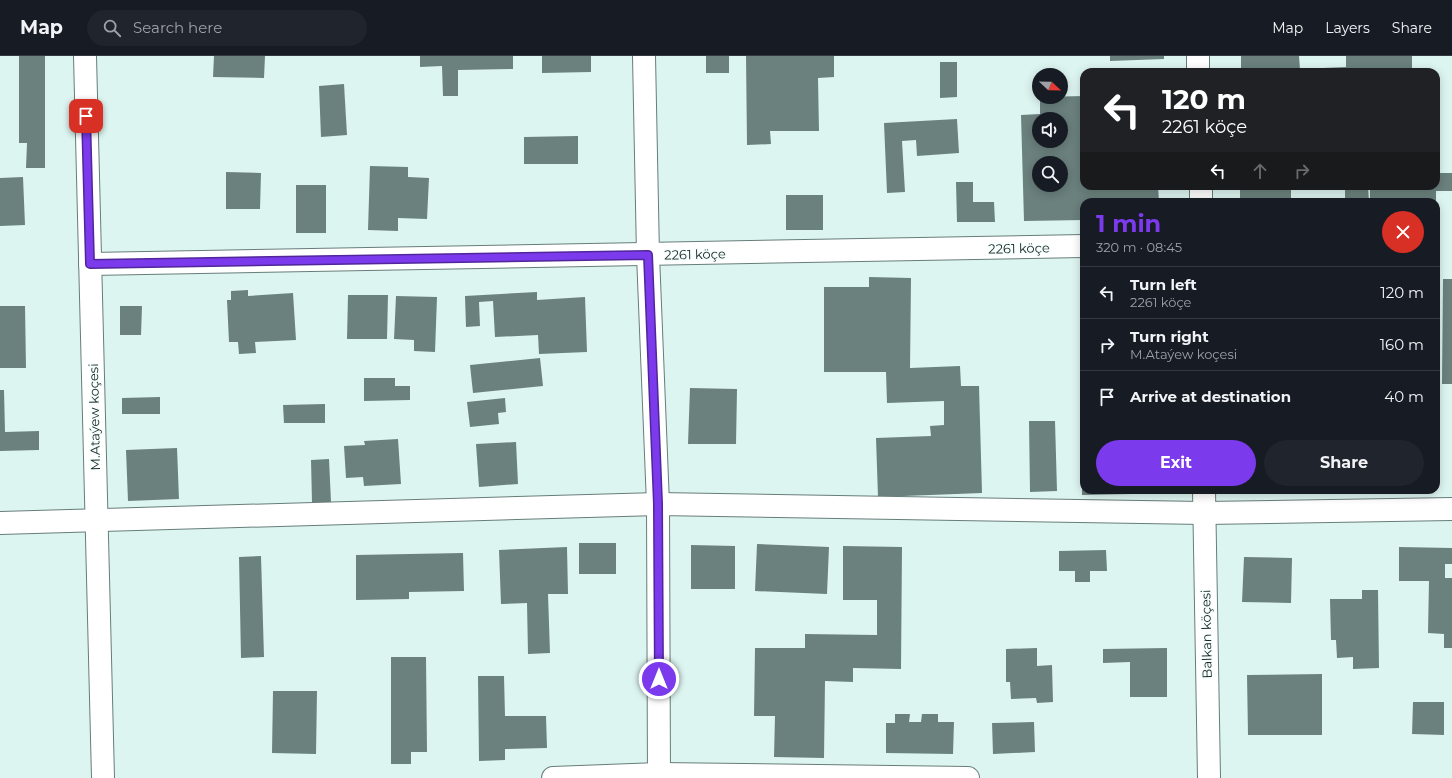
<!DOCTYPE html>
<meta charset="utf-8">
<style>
:root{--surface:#171b24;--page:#20242c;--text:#f1f3f6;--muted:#9ea1a6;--line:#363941;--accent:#7c3aed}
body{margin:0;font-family:Montserrat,sans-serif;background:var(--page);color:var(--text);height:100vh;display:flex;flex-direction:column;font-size:15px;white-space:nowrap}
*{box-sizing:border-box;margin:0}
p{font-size:13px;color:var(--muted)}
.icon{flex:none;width:22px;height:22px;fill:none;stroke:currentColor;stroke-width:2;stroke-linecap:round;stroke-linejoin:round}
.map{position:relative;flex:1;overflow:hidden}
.side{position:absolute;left:1080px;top:142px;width:360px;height:296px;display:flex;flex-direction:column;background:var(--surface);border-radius:12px;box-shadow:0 2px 10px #0003}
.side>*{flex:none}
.hud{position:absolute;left:1080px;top:12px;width:360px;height:122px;border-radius:12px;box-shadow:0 2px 10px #0003;background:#202124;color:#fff;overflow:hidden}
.needle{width:26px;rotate:112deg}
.fabs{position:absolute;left:1032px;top:12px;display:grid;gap:8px}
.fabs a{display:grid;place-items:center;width:36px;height:36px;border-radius:50%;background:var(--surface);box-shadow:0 2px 10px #0003;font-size:20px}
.pin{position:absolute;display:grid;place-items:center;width:34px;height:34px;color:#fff;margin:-17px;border-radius:8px;box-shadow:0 2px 6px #0006}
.me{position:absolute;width:44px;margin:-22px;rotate:0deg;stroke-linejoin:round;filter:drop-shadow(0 0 3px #0008)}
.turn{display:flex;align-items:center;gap:14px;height:84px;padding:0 16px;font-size:18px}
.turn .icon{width:52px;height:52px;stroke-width:2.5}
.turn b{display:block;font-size:28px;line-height:34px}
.lanes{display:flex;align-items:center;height:38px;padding:0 16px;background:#0003;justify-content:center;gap:20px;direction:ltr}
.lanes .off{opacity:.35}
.round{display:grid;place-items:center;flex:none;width:42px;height:42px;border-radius:21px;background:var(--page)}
.overview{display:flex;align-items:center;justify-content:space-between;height:68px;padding:0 16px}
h1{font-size:24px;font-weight:700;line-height:30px;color:var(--accent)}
.button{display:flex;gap:8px;margin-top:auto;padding:8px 16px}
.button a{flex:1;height:46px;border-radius:24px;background:var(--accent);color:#fff;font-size:16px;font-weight:700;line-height:46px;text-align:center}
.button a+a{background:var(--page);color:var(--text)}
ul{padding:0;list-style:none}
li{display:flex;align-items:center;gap:12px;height:52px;padding:0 16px;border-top:1px solid var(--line)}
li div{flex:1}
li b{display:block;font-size:15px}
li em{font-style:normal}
header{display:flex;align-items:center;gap:24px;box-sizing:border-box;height:56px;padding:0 20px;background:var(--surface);border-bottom:1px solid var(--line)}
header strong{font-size:19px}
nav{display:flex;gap:22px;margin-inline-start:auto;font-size:14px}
.search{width:280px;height:36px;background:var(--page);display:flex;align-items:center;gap:10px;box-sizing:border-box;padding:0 14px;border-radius:22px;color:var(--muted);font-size:15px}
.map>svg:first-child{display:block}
.building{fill:#6b817d;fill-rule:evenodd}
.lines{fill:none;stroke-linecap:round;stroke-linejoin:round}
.street-casing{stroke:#677d79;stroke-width:24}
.street{stroke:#fff;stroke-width:22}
.route-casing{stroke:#51269a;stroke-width:10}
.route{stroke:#7c3aed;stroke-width:7}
.labels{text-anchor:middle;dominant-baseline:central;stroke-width:3;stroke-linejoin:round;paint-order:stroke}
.street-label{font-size:13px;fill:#1c2524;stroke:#f5fffd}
</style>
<header>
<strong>Map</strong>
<div class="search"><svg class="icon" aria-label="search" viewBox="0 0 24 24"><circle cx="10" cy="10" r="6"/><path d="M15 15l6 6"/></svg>Search here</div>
<nav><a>Map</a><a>Layers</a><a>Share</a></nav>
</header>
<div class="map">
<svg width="1452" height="722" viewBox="0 0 1452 722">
<rect width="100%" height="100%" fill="#ddf5f1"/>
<!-- building -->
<g class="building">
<path d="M 19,0 L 45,0 L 45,112 L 26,112 L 27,87 L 19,87 Z"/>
<path d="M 214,0 L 265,0 L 264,22 L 213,21 Z"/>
<path d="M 420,0 L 513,0 L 513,13 L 458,14 L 458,40 L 443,40 L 442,10 L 420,11 Z"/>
<path d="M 542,0 L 591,0 L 591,16 L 542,17 Z"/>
<rect x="706" y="0" width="23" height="17"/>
<path d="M 746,0 L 834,0 L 834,21 L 818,22 L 819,75 L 770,75 L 771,88 L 747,89 Z"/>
<path d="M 1110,0 L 1164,0 L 1164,3 L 1110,5 Z"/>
<path d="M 1241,0 L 1299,0 L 1300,13 L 1346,11 L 1346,0 L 1412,0 L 1412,15 L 1241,16 Z"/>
<path d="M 940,6 L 957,6 L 957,41 L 940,42 Z"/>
<path d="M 344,28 L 347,79 L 321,81 L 319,30 Z"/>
<path d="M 1084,40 L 1084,130 L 1158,130 L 1159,146 L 1084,146 L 1084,164 L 1024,165 L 1021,59 L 1040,58 L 1040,41 ZM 1039,63 L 1061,63 L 1061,85 L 1039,85 ZM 1039,107 L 1061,107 L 1061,129 L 1039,129 Z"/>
<path d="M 957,63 L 959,97 L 917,100 L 916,84 L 902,85 L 905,136 L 887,137 L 884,67 Z"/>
<path d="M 578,80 L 578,108 L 524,108 L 524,81 Z"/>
<path d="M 370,110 L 408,111 L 408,121 L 429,122 L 427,163 L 398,162 L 398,175 L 368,174 Z"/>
<path d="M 226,116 L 261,117 L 260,153 L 226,153 Z"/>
<path d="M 1436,117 L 1452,117 L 1452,135 L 1436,135 L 1436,146 L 1370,146 L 1370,130 L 1436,130 Z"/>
<path d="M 23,121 L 25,169 L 0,170 L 0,122 Z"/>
<path d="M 956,126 L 973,126 L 973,146 L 994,146 L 995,166 L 957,166 Z"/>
<rect x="296" y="129" width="30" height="48"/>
<rect x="1240" y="130" width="51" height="16"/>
<path d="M 1345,130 L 1368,130 L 1369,146 L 1345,146 Z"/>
<rect x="786" y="139" width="37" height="35"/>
<path d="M 869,221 L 911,222 L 910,312 L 960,310 L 961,330 L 979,330 L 982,437 L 878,441 L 876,382 L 931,380 L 930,370 L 944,369 L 944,345 L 887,347 L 886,316 L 824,316 L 824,231 L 869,231 Z"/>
<path d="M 1443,223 L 1452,223 L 1452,328 L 1442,328 Z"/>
<path d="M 248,234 L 248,240 L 293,237 L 296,284 L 255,286 L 256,297 L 239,298 L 238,286 L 229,286 L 227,244 L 231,244 L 231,235 Z"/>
<path d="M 537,236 L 537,244 L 585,241 L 587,296 L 539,298 L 538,279 L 495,281 L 493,245 L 479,246 L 480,270 L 466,271 L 465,240 Z"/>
<path d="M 348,239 L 388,239 L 387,283 L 347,283 Z"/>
<path d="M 396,240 L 437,241 L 435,296 L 414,295 L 414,284 L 394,283 Z"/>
<path d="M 0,250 L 25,250 L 26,312 L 0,312 Z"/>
<path d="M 120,250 L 142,250 L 141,279 L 120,279 Z"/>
<path d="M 540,302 L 543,330 L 473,337 L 470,309 Z"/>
<path d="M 364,322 L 395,322 L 395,330 L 410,330 L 410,344 L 364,345 Z"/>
<path d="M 690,332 L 737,333 L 736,388 L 688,388 Z"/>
<path d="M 0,334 L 4,334 L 5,376 L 39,375 L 39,394 L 0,395 Z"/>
<path d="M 160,341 L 160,358 L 122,358 L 122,342 Z"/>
<path d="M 505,342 L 506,356 L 498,357 L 499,368 L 470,371 L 467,346 Z"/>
<path d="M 325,348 L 325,367 L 284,367 L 283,349 Z"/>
<path d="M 1029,365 L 1055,365 L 1057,435 L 1030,436 Z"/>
<path d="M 398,383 L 401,428 L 364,430 L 363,421 L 346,422 L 344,390 L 365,389 L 364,385 Z"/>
<path d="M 516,386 L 518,428 L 479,431 L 476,388 Z"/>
<path d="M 177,392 L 179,443 L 128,445 L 126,394 Z"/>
<path d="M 329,403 L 331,446 L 312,446 L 311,404 Z"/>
<path d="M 1082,414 L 1084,414 L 1084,434 L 1132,434 L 1132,438 L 1082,439 Z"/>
<rect x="579" y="487" width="37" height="31"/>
<path d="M 757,488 L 829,491 L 827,538 L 755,535 Z"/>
<path d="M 691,489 L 735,490 L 735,533 L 691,533 Z"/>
<path d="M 843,490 L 902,491 L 901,613 L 853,612 L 853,626 L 825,625 L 824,702 L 774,701 L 775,660 L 754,660 L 755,592 L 805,592 L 805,578 L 877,579 L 877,544 L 843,544 Z"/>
<path d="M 567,491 L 568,538 L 548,538 L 550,597 L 528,598 L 527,547 L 501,548 L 499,494 Z"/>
<path d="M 1399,491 L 1452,492 L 1452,508 L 1445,508 L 1445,522 L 1452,522 L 1452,592 L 1444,592 L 1444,578 L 1428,577 L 1429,525 L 1399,525 Z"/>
<path d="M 1106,494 L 1107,515 L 1090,515 L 1090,526 L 1075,526 L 1075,515 L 1059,515 L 1059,495 Z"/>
<path d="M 463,497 L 464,535 L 409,536 L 409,543 L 356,544 L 356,499 Z"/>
<path d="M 261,500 L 264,601 L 241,602 L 239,501 Z"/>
<path d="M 1244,501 L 1292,502 L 1291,547 L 1242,546 Z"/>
<path d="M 1362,534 L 1378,534 L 1379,612 L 1353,613 L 1353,601 L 1337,602 L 1336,584 L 1331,584 L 1330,543 L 1362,543 Z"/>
<path d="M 1037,592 L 1037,610 L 1052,609 L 1053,646 L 1037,647 L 1036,642 L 1011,643 L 1010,626 L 1006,626 L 1006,593 Z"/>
<path d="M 1167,592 L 1167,641 L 1130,641 L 1130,606 L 1103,607 L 1103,593 Z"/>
<path d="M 391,601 L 426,601 L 427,696 L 411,696 L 411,708 L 391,708 Z"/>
<path d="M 1322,618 L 1322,679 L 1248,679 L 1247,619 Z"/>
<path d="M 478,620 L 504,620 L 505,660 L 546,660 L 547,692 L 505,693 L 505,704 L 479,705 Z"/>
<path d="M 273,635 L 317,635 L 316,698 L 272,697 Z"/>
<path d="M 1413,646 L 1444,646 L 1444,679 L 1412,678 Z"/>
<path d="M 895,658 L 910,658 L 909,666 L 921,666 L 922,658 L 938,658 L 938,666 L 954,666 L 953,698 L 886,697 L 886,667 L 895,667 Z"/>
<path d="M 1034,666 L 1035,696 L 993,698 L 992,667 Z"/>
</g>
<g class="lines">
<!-- street casing -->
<g class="street-casing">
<g id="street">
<path d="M 85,0 L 103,722"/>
<path d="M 644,0 L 648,199 L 658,448 L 659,722"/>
<path d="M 1198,0 L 1198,16"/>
<path d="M 1201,130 L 1201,146"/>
<path d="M 90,208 L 1084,190"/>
<path d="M 1204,434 L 1209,722"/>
<path d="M 0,467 L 658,448 L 1204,457 L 1452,453"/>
<path d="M 553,722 L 659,718 L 968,722"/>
</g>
</g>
<!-- street -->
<use href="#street" class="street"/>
</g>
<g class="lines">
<!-- route casing -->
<g class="route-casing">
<path id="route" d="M 86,60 L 90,208 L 648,199 L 658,448 L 659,623"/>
</g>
<!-- route -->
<use href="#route" class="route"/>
</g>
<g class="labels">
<!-- street labels -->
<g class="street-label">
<text transform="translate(1019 192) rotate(-1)">2261 köçe</text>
<text transform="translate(695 198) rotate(-1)">2261 köçe</text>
<text transform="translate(94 361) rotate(-91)">M.Ataýew koçesi</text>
<text transform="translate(1206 578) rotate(-91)">Balkan köçesi</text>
</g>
</g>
</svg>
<div class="fabs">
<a><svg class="needle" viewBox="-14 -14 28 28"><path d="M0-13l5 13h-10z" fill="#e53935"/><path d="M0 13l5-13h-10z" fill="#9ea1a6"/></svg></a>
<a><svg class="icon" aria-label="sound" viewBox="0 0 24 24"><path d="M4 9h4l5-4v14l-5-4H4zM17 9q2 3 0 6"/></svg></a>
<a><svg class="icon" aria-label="search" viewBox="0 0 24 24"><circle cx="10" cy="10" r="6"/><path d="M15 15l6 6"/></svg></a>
</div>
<div class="pin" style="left:86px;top:60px;background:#d93025"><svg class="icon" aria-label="arrive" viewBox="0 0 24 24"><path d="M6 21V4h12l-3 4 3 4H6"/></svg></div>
<svg class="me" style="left:659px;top:623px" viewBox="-20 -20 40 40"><circle r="17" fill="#7c3aed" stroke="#fff" stroke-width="3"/><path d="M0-11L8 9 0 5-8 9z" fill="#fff"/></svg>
<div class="hud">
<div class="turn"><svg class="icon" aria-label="left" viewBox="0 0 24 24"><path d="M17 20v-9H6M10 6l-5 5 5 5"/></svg><div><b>120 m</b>2261 köçe</div></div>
<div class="lanes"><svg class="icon" aria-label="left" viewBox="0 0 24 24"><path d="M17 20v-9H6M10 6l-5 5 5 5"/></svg><svg class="icon off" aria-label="ahead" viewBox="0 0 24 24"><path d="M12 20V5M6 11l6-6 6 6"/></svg><svg class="icon off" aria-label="right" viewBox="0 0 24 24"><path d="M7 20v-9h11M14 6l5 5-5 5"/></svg></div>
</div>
<section class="side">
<div class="overview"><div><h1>1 min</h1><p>320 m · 08:45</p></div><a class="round" style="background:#d93025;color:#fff"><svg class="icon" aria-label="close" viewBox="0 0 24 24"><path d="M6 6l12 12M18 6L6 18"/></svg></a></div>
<ul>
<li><svg class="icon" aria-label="left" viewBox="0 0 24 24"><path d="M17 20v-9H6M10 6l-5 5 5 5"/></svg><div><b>Turn left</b><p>2261 köçe</p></div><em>120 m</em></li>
<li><svg class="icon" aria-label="right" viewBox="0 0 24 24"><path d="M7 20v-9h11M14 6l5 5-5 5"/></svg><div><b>Turn right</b><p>M.Ataýew koçesi</p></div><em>160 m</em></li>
<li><svg class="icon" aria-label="arrive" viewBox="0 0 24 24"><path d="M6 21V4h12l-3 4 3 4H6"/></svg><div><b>Arrive at destination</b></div><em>40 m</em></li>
</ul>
<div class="button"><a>Exit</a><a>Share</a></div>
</section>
</div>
